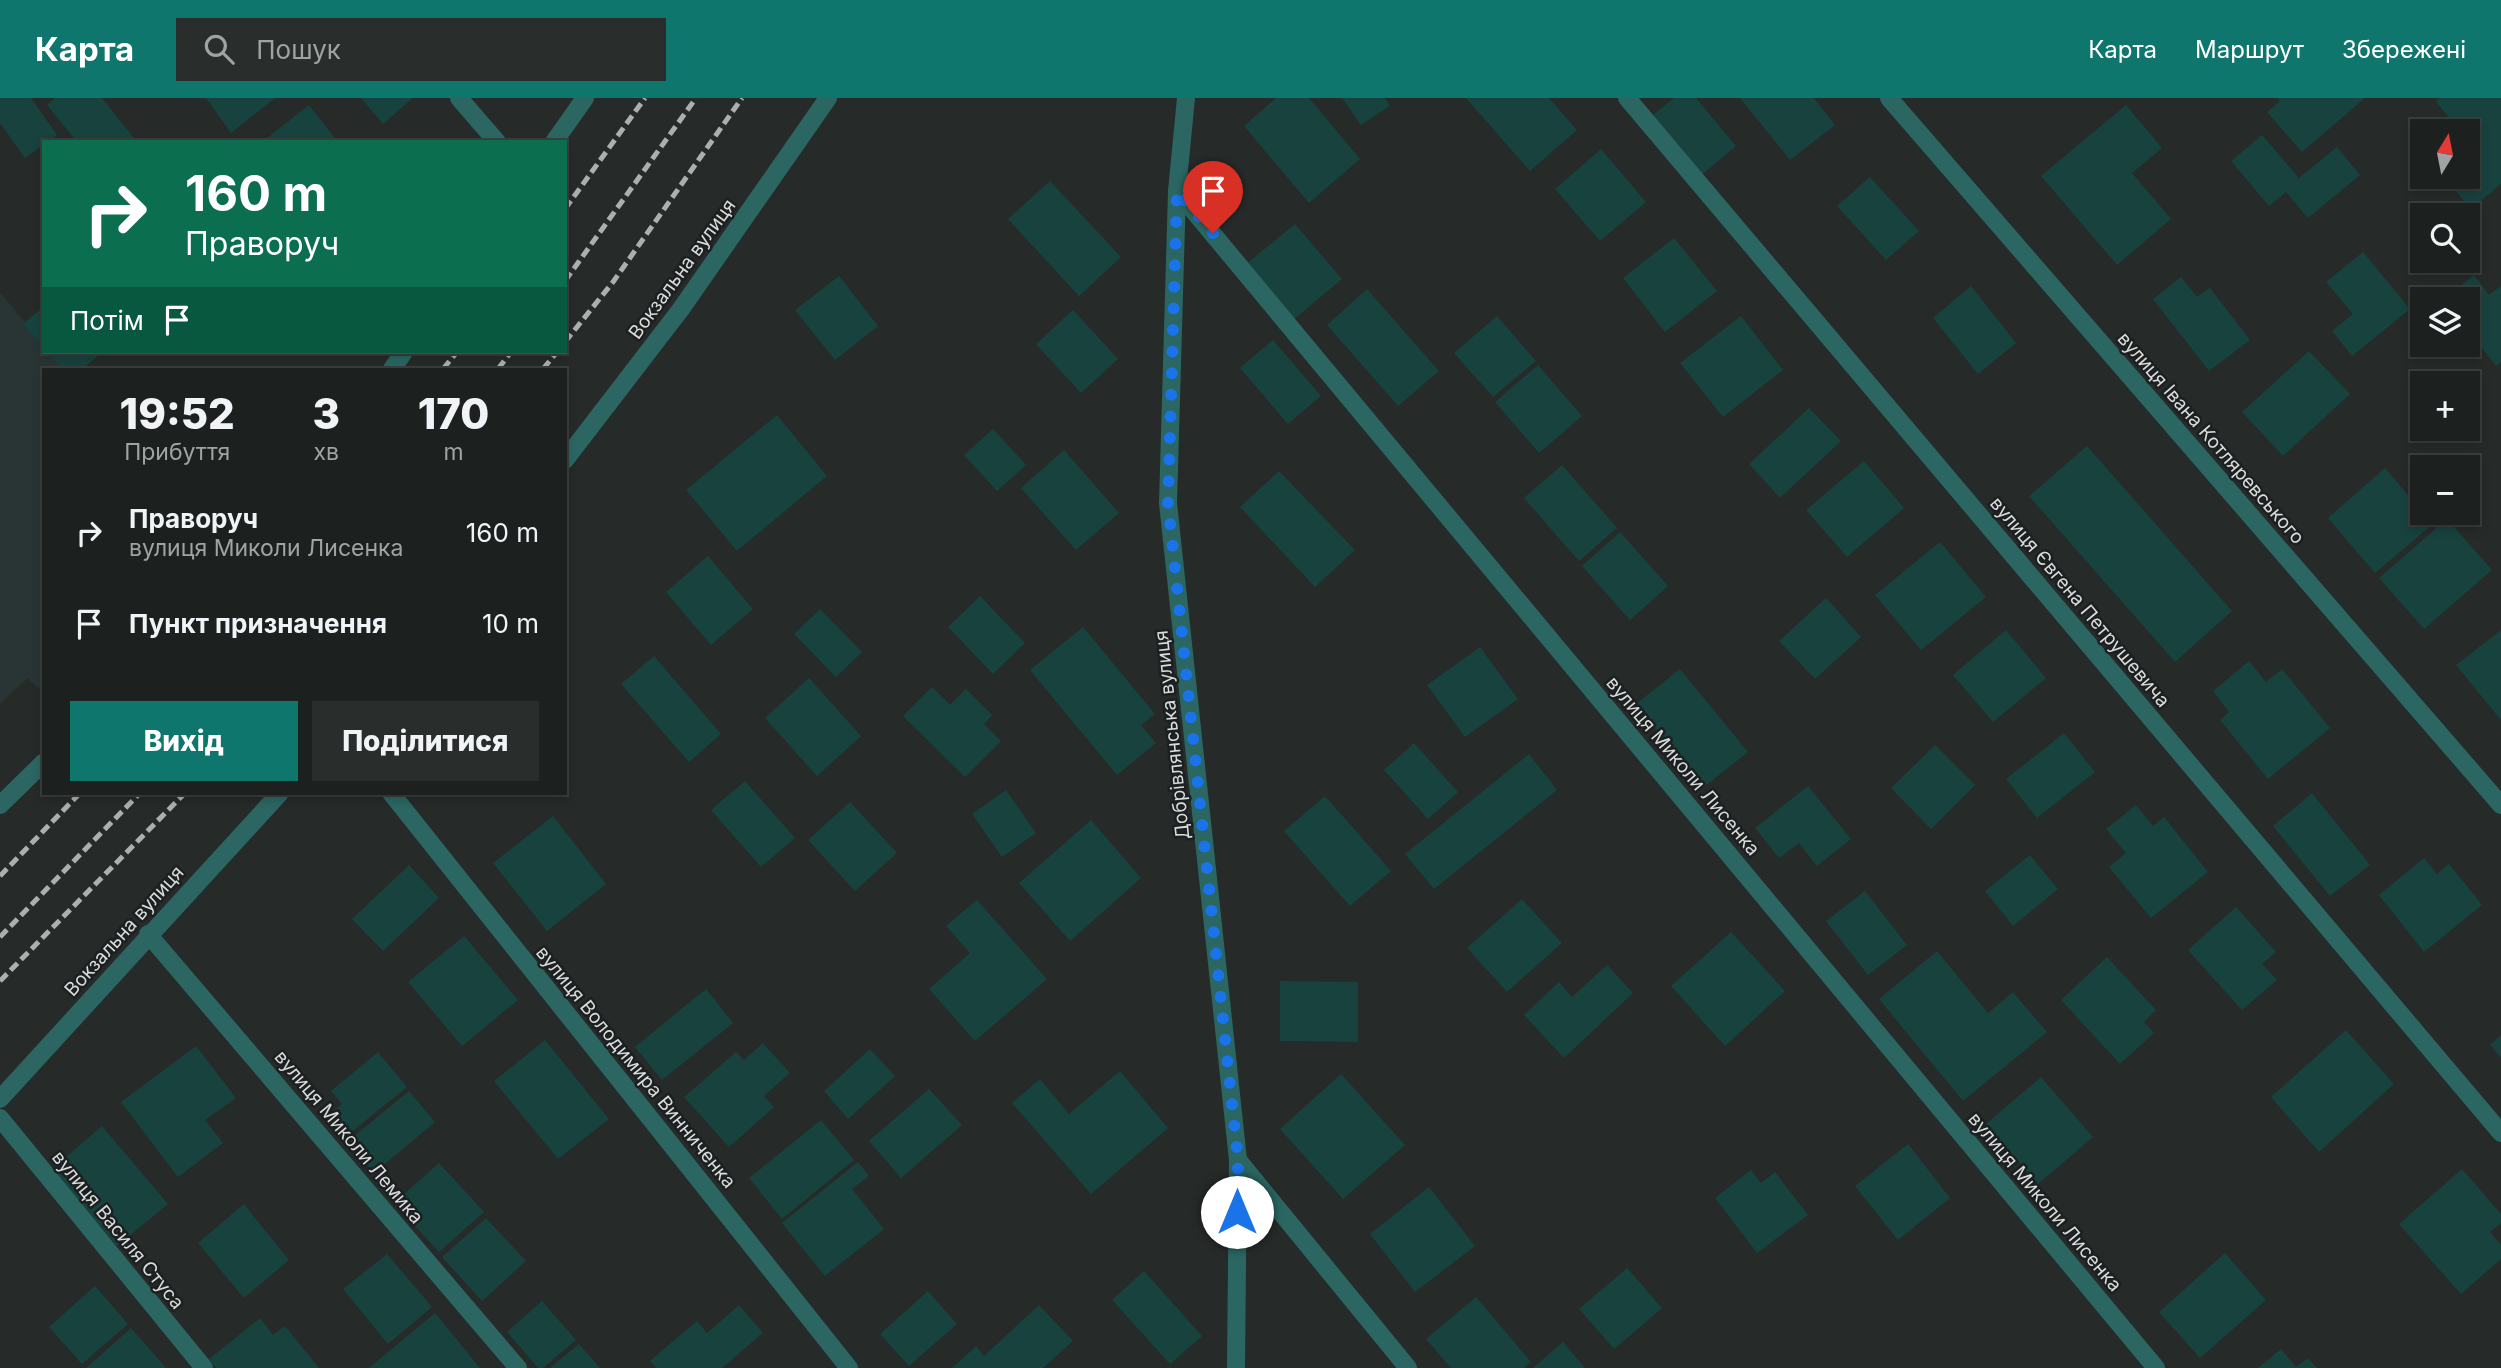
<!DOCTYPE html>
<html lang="uk">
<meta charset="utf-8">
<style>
:root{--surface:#1c201f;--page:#292d2c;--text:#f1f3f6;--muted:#a0a3a4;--line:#3a3e3d;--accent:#0f766e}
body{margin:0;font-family:Inter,sans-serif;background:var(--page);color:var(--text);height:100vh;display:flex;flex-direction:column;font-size:26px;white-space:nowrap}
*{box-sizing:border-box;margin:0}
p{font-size:23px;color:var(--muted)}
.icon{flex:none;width:38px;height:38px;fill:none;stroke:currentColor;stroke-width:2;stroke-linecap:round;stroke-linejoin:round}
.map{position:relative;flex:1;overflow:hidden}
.side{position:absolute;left:42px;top:270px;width:525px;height:427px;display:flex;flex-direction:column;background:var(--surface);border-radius:0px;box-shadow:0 4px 10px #0003,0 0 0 2px var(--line)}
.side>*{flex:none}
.top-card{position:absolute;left:42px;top:42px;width:525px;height:214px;border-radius:0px;box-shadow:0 4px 10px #0003,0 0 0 2px var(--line);background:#0b6e4f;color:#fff;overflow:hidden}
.needle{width:46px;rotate:10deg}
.buttons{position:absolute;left:2410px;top:21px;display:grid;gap:14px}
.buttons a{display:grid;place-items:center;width:70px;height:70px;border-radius:0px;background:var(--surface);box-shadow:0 4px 10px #0003,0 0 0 2px var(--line);font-size:35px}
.pin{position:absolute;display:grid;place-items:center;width:60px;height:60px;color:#fff;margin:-72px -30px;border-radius:50% 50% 50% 0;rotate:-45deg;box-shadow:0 0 7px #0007}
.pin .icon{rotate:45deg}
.me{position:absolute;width:77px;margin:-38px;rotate:0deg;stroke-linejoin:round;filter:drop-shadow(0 0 5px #0008)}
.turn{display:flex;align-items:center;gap:24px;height:147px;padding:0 28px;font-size:32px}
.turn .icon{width:91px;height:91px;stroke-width:2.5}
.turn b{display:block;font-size:49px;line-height:60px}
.then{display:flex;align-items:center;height:66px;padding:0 28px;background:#0003;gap:14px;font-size:26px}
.eta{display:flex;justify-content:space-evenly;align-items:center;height:119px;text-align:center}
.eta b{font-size:42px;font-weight:800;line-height:49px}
.cta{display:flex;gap:14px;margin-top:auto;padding:14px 28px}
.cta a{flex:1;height:80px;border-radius:0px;background:var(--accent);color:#fff;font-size:28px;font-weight:800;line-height:80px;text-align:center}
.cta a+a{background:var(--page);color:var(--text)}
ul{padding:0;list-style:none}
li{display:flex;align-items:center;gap:21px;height:91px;padding:0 28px}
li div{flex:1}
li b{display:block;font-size:26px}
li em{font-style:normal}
header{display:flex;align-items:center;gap:42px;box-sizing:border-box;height:98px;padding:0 35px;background:var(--accent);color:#fff}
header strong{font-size:33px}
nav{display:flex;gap:38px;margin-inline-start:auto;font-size:24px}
.search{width:490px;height:63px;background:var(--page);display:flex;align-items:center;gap:18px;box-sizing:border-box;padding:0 24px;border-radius:0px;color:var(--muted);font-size:26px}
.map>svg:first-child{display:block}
.built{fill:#293534}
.building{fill:#18423e}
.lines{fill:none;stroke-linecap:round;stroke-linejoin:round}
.minor{stroke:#2b6662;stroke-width:18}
.rail{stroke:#adafaf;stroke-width:5;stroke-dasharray:10 5;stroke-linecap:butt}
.route{stroke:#1a73e8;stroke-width:12;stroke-dasharray:0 21.6}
.labels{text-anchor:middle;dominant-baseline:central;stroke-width:5;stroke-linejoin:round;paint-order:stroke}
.street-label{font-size:19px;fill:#dadcdc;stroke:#1c2020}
</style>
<header>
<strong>Карта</strong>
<div class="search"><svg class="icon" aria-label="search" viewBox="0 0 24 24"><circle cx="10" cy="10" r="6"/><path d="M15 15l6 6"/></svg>Пошук</div>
<nav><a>Карта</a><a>Маршрут</a><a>Збережені</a></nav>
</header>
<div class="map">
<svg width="2501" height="1270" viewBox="0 0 2501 1270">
<rect width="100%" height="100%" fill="#262a29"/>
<!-- built -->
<path class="built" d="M 0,194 L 44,248 L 44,254 L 49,254 L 63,271 L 44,271 L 44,595 L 27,580 L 0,606 Z"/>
<!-- building -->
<g class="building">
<path d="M 0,0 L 31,0 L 57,37 L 25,60 L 0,25 Z"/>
<path d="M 55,0 L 102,0 L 137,44 L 77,44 L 47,7 Z"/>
<path d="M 206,0 L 275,0 L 231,35 Z"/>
<path d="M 361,0 L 413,0 L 383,26 Z"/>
<path d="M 1276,0 L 1309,0 L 1360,61 L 1309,105 L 1244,28 Z"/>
<path d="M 1342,0 L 1385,0 L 1390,8 L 1361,27 Z"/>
<path d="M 1466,0 L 1549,0 L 1577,32 L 1530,73 Z"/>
<path d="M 1674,0 L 1696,0 L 1736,48 L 1698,80 L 1648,21 Z"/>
<path d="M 1740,0 L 1814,0 L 1835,27 L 1790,62 Z"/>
<path d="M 2278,0 L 2365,0 L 2302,54 L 2267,14 L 2280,3 Z"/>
<path d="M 2440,0 L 2501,0 L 2501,86 L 2471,111 L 2444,79 L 2468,79 L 2468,59 L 2476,52 L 2468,42 L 2468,33 L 2460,33 L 2436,4 Z"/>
<path d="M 309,7 L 338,44 L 262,44 Z"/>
<path d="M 2126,7 L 2162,50 L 2132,75 L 2171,121 L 2117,167 L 2041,78 Z"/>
<path d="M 2262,37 L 2299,80 L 2337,49 L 2360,77 L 2308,120 L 2286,94 L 2269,108 L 2231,63 Z"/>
<path d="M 1601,51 L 1646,104 L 1600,143 L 1555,91 Z"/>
<path d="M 1870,79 L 1919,133 L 1886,162 L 1837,108 Z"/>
<path d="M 1050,83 L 1121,159 L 1079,198 L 1008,121 Z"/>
<path d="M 1295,126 L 1342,181 L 1292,223 L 1245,167 Z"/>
<path d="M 1674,140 L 1717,193 L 1665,234 L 1623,180 Z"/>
<path d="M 2363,154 L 2410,211 L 2352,258 L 2332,233 L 2353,216 L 2326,184 Z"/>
<path d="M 2474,177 L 2489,197 L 2501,188 L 2501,264 L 2496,268 L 2468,232 L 2468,201 L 2444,201 Z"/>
<path d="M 839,178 L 878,228 L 835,262 L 795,212 Z"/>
<path d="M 2181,179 L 2197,199 L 2210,190 L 2250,242 L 2209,273 L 2153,201 Z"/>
<path d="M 1971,188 L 2016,245 L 1978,276 L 1933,220 Z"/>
<path d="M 1367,191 L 1439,273 L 1398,308 L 1327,227 Z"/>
<path d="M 44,208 L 44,250 L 23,226 Z"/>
<path d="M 1073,212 L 1118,261 L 1081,295 L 1036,246 Z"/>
<path d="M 1497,218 L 1536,263 L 1493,299 L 1454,255 Z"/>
<path d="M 1741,218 L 1783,272 L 1723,319 L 1680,265 Z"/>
<path d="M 1273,242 L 1321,298 L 1288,326 L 1240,270 Z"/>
<path d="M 2309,253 L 2350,296 L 2283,358 L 2242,314 Z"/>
<path d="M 47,254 L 103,254 L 82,271 L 62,271 Z"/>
<path d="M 1538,267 L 1582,318 L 1539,355 L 1495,304 Z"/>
<path d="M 1809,310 L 1841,343 L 1780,400 L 1749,366 Z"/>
<path d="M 777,317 L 827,378 L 737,453 L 686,392 Z"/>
<path d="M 993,331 L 1026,367 L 997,393 L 964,357 Z"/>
<path d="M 2087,348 L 2232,513 L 2175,564 L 2029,398 Z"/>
<path d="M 1064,352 L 1119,415 L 1076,452 L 1021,390 Z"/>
<path d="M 1864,363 L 1904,410 L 1847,459 L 1806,412 Z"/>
<path d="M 1562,367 L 1617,430 L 1579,463 L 1524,400 Z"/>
<path d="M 2385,370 L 2433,426 L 2375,475 L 2328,420 Z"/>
<path d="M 1279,373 L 1355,452 L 1315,489 L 1240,409 Z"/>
<path d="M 2447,421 L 2492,472 L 2424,531 L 2379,480 Z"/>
<path d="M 1620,434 L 1668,488 L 1630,522 L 1582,468 Z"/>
<path d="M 1940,444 L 1986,499 L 1921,552 L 1875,497 Z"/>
<path d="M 708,458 L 753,511 L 711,547 L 666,494 Z"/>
<path d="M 980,498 L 1025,545 L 993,576 L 948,529 Z"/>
<path d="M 1826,500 L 1861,539 L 1815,581 L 1779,543 Z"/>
<path d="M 820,511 L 862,554 L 836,579 L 794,536 Z"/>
<path d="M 1083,529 L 1155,616 L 1141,627 L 1156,645 L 1117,677 L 1030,572 Z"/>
<path d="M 2006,532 L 2046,580 L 1993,624 L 1953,577 Z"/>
<path d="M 2501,532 L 2501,622 L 2456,567 Z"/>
<path d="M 1480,549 L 1518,601 L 1465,639 L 1427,587 Z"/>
<path d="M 654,558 L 721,636 L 689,664 L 621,586 Z"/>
<path d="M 2249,563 L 2266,584 L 2282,571 L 2330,630 L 2268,681 L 2220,622 L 2229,614 L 2213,593 Z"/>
<path d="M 1680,571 L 1748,654 L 1704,689 L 1636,606 Z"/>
<path d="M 809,580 L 861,638 L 817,678 L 765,620 Z"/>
<path d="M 932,589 L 950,607 L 966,591 L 992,617 L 984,626 L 1001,643 L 965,679 L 903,618 Z"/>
<path d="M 2064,635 L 2095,674 L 2037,720 L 2006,681 Z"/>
<path d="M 1414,645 L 1458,694 L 1428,721 L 1384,672 Z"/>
<path d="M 1935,647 L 1975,687 L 1931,731 L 1891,690 Z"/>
<path d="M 1529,656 L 1557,692 L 1434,791 L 1405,756 Z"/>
<path d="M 745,683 L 795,740 L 761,769 L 711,712 Z"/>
<path d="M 1808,688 L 1851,741 L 1817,768 L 1799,745 L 1779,760 L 1755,730 Z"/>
<path d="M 1006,692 L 1036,735 L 1002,759 L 972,716 Z"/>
<path d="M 2312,695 L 2370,767 L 2330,798 L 2273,728 Z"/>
<path d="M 1325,698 L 1391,773 L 1350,808 L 1284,733 Z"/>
<path d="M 850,704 L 897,755 L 855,793 L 808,742 Z"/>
<path d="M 2136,707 L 2153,728 L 2164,719 L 2208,774 L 2151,820 L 2109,769 L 2126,755 L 2106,731 Z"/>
<path d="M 553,718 L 606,786 L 547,833 L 493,765 Z"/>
<path d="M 1091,722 L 1141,780 L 1070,843 L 1019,785 Z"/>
<path d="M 2030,757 L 2058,791 L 2013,828 L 1985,793 Z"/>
<path d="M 2424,760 L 2437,776 L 2449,766 L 2482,807 L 2424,854 L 2379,797 Z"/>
<path d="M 409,767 L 439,800 L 383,853 L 352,821 Z"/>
<path d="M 1865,793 L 1907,847 L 1868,877 L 1826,823 Z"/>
<path d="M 1522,801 L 1562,845 L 1507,894 L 1467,850 Z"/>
<path d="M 977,802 L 1047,881 L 975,943 L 929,891 L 970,855 L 946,828 Z"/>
<path d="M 2236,809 L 2276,854 L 2262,866 L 2277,882 L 2242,912 L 2188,852 Z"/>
<path d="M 1731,834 L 1785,893 L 1725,948 L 1671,888 Z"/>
<path d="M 464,838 L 518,902 L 462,948 L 408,884 Z"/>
<path d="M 1937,853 L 1988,915 L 2013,894 L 2047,934 L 1963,1003 L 1879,901 Z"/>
<path d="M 2107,859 L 2156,912 L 2144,924 L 2154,935 L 2120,966 L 2061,902 Z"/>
<path d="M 1607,867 L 1633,895 L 1564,960 L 1524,917 L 1559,884 L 1572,899 Z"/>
<path d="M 1280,883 L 1358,884 L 1358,944 L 1280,943 Z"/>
<path d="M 706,891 L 733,925 L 662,982 L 635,949 Z"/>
<path d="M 2346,932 L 2394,986 L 2319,1054 L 2271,999 Z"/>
<path d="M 2501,937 L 2501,960 L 2490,947 Z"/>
<path d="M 545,942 L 609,1021 L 558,1061 L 494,983 Z"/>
<path d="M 763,945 L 790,975 L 764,998 L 774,1009 L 729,1049 L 684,999 L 736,954 L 744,962 Z"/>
<path d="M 196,948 L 236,1000 L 205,1022 L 223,1045 L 178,1079 L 121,1004 Z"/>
<path d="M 870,951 L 895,978 L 848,1021 L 824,993 Z"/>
<path d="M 378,954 L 407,989 L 344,1040 L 327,1018 L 342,1006 L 331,993 Z"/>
<path d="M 1120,973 L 1168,1030 L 1091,1096 L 1012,1005 L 1040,981 L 1069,1016 Z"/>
<path d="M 1341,976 L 1405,1047 L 1343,1101 L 1280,1031 Z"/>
<path d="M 2041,979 L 2093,1039 L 2038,1086 L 1986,1026 Z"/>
<path d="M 929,991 L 962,1027 L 901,1080 L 869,1043 Z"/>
<path d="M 409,993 L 435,1024 L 374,1075 L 347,1044 Z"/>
<path d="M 821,1022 L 854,1062 L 782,1121 L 749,1080 Z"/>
<path d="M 102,1028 L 168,1106 L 117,1148 L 52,1071 Z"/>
<path d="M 1908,1046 L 1950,1100 L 1898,1142 L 1855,1088 Z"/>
<path d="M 858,1064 L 869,1078 L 852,1091 L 884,1131 L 825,1178 L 782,1125 Z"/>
<path d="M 439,1065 L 484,1114 L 439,1154 L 394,1105 Z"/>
<path d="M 2462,1071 L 2501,1116 L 2501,1125 L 2490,1134 L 2501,1147 L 2501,1161 L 2461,1196 L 2399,1126 Z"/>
<path d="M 1751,1072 L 1761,1085 L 1775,1074 L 1808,1117 L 1757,1155 L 1715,1100 Z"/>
<path d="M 1429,1089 L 1475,1148 L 1415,1194 L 1370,1136 Z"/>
<path d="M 244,1106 L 289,1162 L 244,1200 L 198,1145 Z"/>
<path d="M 486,1120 L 526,1163 L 482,1203 L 442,1159 Z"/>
<path d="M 2225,1155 L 2266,1202 L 2200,1260 L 2159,1214 Z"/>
<path d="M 387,1156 L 432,1209 L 388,1246 L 343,1191 Z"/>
<path d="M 1627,1170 L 1662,1210 L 1614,1251 L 1579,1211 Z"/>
<path d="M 1144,1173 L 1202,1238 L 1170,1266 L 1112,1202 Z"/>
<path d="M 95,1188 L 128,1226 L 82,1266 L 49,1229 Z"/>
<path d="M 928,1193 L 957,1226 L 909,1268 L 880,1236 Z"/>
<path d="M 1476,1199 L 1531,1264 L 1524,1270 L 1451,1270 L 1426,1241 Z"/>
<path d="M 542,1203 L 576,1242 L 543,1270 L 538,1270 L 507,1234 Z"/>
<path d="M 739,1207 L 763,1235 L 722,1270 L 656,1270 L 650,1263 L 697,1223 L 707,1235 Z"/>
<path d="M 1039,1207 L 1073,1243 L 1043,1270 L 952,1270 L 976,1248 L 984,1258 Z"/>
<path d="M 435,1215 L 480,1270 L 369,1270 Z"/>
<path d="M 260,1220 L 273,1237 L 285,1228 L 319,1270 L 216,1270 L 209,1261 Z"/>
<path d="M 131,1230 L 166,1270 L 86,1270 Z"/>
<path d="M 1563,1244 L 1585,1270 L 1533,1270 Z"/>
<path d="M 579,1246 L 600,1270 L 550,1270 Z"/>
<path d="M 2281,1251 L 2296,1269 L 2308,1260 L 2317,1270 L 2258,1270 Z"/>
</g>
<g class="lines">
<!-- minor -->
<g class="minor">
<path d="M 459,0 L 497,44"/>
<path d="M 1186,0 L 1177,93 L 1168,405 L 1238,1062 L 1236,1270"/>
<path d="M 1627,0 L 2501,1035"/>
<path d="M 1889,0 L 2501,707"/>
<path d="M 554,44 L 585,0"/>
<path d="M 1177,93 L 2156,1270"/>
<path d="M 392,271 L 404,254"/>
<path d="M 565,362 L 681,211 L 828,0"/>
<path d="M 391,695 L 849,1270"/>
<path d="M 0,707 L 44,664"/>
<path d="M 148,836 L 518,1270"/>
<path d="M 0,1001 L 280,695"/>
<path d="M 0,1020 L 204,1270"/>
<path d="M 1238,1062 L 1408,1270"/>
</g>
<!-- rail -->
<g class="rail">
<path d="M 565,111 L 645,0"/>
<path d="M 565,183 L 696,0"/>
<path d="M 565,244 L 613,184 L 742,0"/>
<path d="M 443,271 L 457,254"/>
<path d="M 498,271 L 511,254"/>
<path d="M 543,271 L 557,254"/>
<path d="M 0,778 L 80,695"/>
<path d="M 0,839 L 140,695"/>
<path d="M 0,883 L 185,695"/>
</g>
</g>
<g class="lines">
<!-- route -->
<path class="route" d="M 1213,135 L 1177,93 L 1168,405 L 1238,1062 L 1237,1114"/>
</g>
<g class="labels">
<!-- street labels -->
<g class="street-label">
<text transform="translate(682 171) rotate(-54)">Вокзальна вулиця</text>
<text transform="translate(2211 340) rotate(49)">вулиця Івана Котляревського</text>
<text transform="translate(2080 504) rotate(50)">вулиця Євгена Петрушевича</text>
<text transform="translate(1172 637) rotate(-96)">Добрівлянська вулиця</text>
<text transform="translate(1683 668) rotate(50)">вулиця Миколи Лисенка</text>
<text transform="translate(124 833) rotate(-48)">Вокзальна вулиця</text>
<text transform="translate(636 969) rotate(51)">вулиця Володимира Винниченка</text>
<text transform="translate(349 1039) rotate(50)">вулиця Миколи Лемика</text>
<text transform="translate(2045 1104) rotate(50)">вулиця Миколи Лисенка</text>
<text transform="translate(118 1132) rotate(51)">вулиця Василя Стуса</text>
</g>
</g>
</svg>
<div class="buttons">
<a><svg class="needle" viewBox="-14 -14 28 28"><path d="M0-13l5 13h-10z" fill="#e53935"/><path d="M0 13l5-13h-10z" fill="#a0a3a4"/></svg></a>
<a><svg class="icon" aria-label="search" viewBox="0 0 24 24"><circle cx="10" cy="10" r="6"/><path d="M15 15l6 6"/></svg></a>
<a><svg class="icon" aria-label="layers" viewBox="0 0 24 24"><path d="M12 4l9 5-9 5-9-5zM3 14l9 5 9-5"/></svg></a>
<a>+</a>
<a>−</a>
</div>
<div class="pin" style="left:1213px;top:135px;background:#d93025"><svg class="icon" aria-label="arrive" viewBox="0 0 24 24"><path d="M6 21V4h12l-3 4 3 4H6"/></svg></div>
<svg class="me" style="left:1237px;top:1114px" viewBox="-20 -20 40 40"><circle r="19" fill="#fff"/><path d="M0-13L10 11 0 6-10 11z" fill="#1a73e8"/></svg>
<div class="top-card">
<div class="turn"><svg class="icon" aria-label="right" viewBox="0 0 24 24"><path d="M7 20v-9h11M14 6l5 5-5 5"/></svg><div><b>160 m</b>Праворуч</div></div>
<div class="then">Потім<svg class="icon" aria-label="arrive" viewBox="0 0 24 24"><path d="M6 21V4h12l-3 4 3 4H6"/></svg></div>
</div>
<section class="side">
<div class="eta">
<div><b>19:52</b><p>Прибуття</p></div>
<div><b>3</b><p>хв</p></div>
<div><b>170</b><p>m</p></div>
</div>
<ul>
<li><svg class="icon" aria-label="right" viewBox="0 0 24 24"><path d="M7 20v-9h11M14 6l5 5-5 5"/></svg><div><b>Праворуч</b><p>вулиця Миколи Лисенка</p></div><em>160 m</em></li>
<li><svg class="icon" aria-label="arrive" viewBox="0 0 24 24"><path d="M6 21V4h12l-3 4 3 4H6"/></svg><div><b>Пункт призначення</b></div><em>10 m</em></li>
</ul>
<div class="cta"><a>Вихід</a><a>Поділитися</a></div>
</section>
</div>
